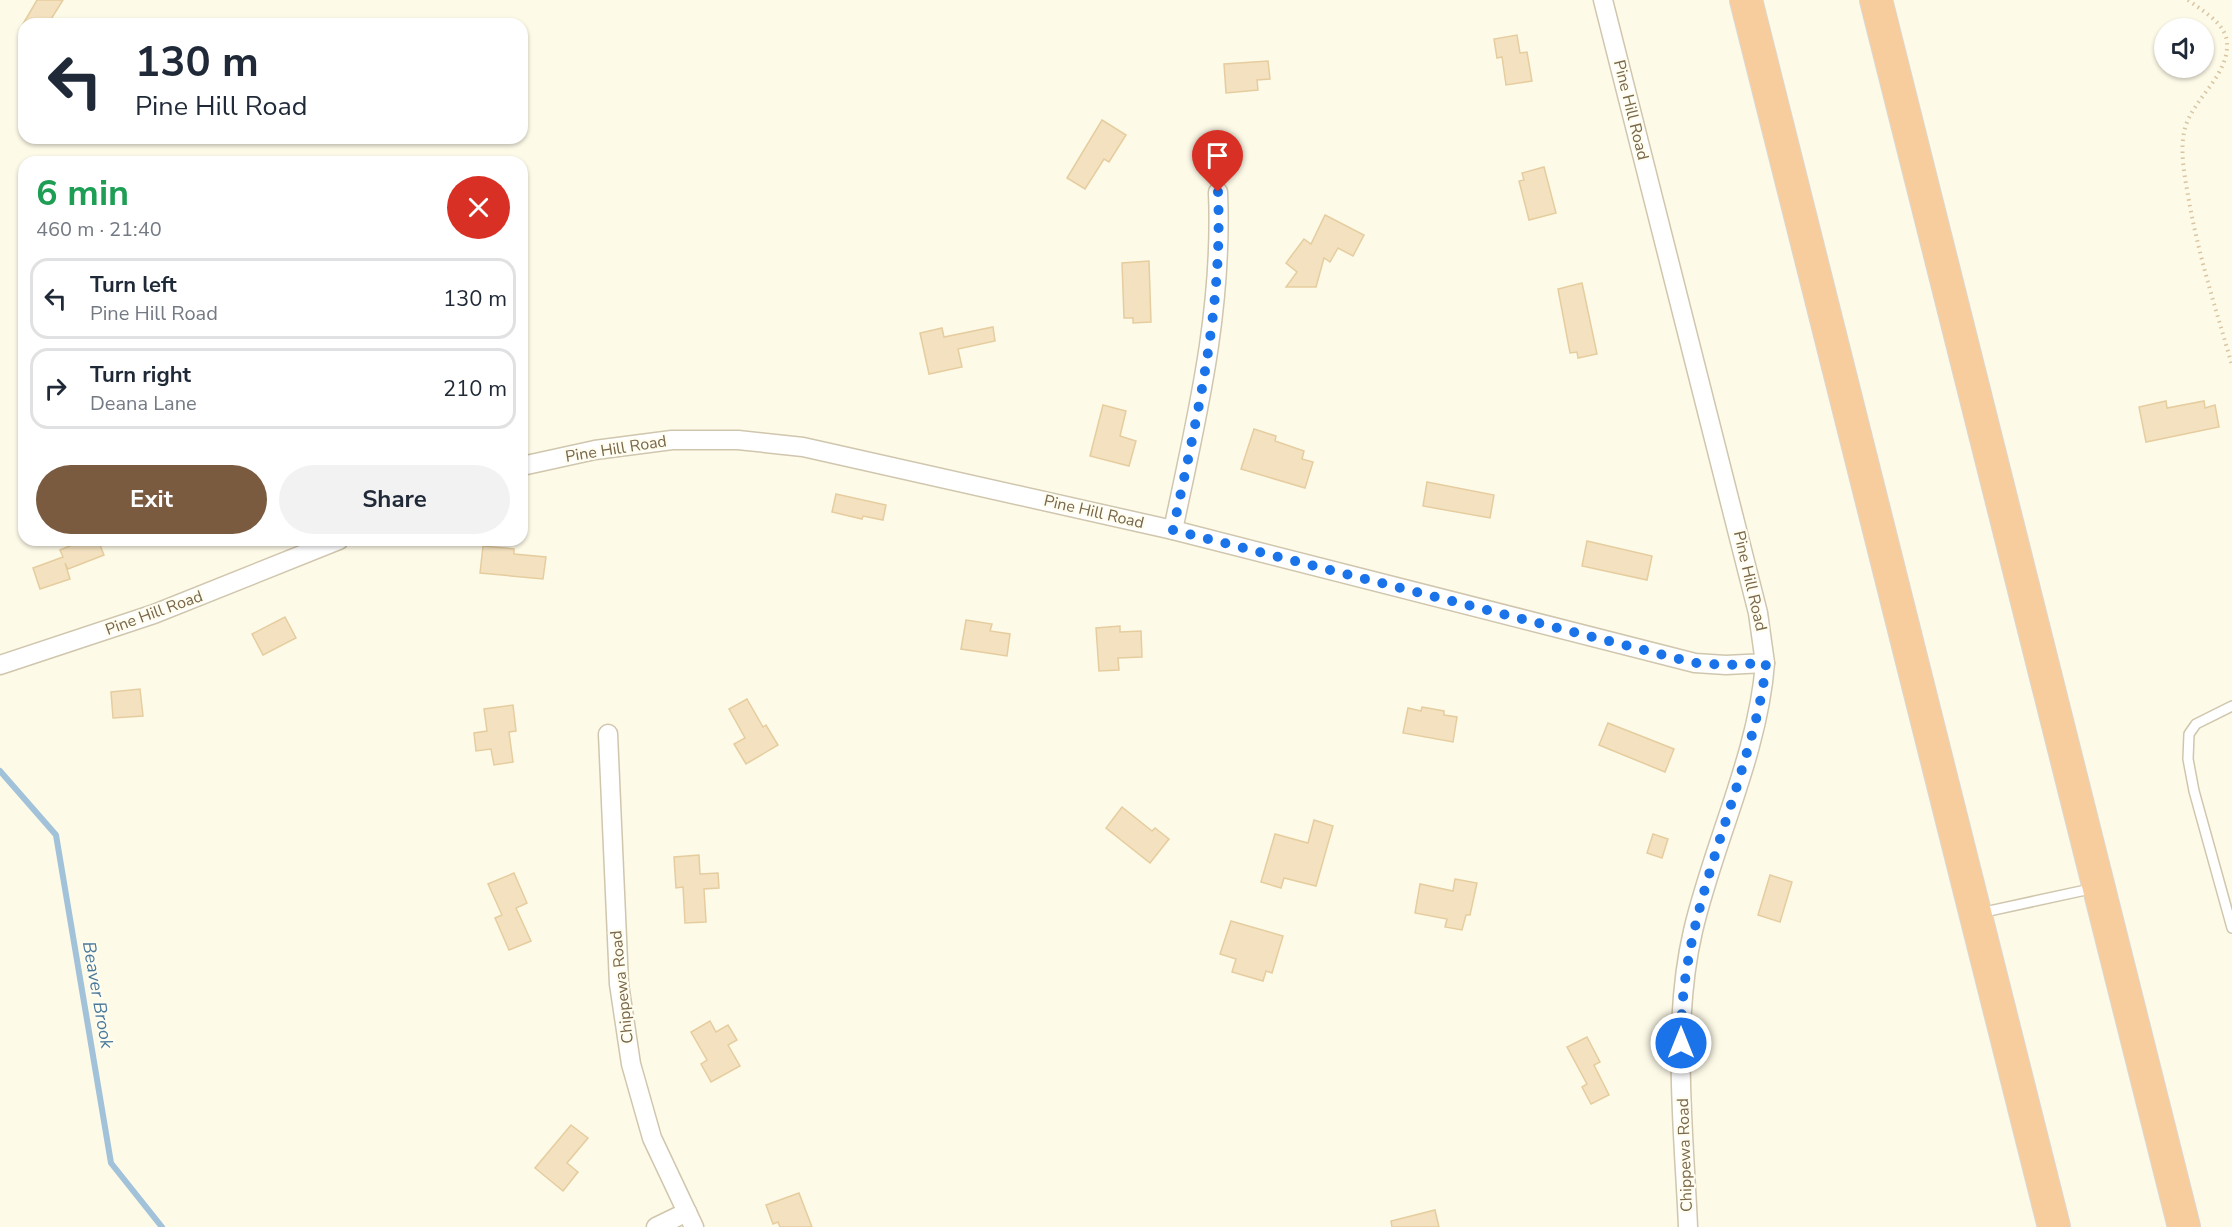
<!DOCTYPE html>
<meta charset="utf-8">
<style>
:root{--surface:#fff;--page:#f2f2f3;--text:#1f2937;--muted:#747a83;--line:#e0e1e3;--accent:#7a5b40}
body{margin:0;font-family:"Nunito Sans",sans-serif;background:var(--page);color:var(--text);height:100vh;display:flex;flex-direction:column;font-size:22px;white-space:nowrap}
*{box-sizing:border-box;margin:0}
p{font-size:20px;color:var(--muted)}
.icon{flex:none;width:33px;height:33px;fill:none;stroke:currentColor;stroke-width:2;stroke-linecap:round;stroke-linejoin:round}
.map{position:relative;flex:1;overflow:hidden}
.drawer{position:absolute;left:18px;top:156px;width:510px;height:390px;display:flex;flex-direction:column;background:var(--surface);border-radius:18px;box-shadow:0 2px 4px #0004}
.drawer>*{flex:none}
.banner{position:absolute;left:18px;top:18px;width:510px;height:126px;border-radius:18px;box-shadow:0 2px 4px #0004;background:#fff;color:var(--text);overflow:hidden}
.fabs{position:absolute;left:2154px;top:18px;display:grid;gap:12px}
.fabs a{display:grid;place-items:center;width:60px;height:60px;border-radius:50%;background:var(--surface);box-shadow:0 2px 4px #0004;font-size:30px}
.pin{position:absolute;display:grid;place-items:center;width:51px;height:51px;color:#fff;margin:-62px -26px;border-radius:50% 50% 50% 0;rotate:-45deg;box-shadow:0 0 6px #0007}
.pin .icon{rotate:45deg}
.me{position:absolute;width:66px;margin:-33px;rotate:0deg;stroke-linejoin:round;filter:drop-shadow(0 0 4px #0008)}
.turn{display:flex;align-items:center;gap:21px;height:126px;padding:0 18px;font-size:27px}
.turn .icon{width:78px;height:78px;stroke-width:2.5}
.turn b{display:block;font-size:42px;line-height:51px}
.round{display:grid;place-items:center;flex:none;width:63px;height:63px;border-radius:32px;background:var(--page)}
.headline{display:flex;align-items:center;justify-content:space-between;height:102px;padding:0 18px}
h1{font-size:36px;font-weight:700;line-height:45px;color:#1e9e55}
.button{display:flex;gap:12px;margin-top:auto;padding:12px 18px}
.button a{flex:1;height:69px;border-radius:36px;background:var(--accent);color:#fff;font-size:24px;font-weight:700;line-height:69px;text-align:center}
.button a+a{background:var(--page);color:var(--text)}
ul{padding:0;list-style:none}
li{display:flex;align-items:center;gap:18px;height:81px;margin:0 12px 9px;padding:0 6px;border:3px solid var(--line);border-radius:18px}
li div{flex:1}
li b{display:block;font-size:22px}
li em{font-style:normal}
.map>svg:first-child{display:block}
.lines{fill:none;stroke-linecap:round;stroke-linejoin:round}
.stream{stroke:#a2c2da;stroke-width:6}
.building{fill:#f3e1bf;stroke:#e6cd9f;stroke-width:1.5}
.service-casing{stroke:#d0c6ad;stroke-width:12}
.minor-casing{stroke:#d0c6ad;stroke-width:21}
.motorway-casing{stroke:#dcd7d0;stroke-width:34}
.path{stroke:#d9c5a2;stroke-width:4;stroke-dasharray:1.5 4.5;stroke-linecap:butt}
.service{stroke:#fff;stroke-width:9}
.minor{stroke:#fff;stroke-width:18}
.motorway{stroke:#f8cd9e;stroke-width:32}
.route{stroke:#1a73e8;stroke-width:10;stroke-dasharray:0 18}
.labels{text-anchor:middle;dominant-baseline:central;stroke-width:4.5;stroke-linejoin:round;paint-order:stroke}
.street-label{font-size:16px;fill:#78674b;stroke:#fffdef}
.water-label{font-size:18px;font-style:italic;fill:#4a799b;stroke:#fffdef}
</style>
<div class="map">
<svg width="2232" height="1227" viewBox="0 0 2232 1227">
<rect width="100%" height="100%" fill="#fdfae8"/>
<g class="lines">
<!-- stream -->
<path class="stream" d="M 0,771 L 56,835 L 111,1163 L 162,1227"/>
</g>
<!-- building -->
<g class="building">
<path d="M 37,0 L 63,0 L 48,24 L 23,24 Z"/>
<path d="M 1517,35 L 1520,53 L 1527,52 L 1532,81 L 1506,85 L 1502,57 L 1497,58 L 1494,39 Z"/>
<path d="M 1268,61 L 1270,79 L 1257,80 L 1258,90 L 1226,93 L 1224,64 Z"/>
<path d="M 1102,120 L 1126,135 L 1109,162 L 1104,159 L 1085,189 L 1067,178 Z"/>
<path d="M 1544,167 L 1556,213 L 1529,220 L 1519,181 L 1524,180 L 1522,173 Z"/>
<path d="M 1325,215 L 1364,235 L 1353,256 L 1338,248 L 1330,262 L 1324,258 L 1316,287 L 1286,287 L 1297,272 L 1286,263 L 1304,239 L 1311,244 Z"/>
<path d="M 1149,261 L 1151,322 L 1133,323 L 1133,318 L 1124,318 L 1122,263 Z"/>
<path d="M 1582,283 L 1597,354 L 1578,358 L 1577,352 L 1570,353 L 1558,289 Z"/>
<path d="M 993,327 L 995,341 L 958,349 L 962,367 L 929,374 L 920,333 L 942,328 L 944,337 Z"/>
<path d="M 2166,401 L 2167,408 L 2204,401 L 2205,408 L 2215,405 L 2219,427 L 2146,442 L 2139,407 Z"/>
<path d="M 1103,405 L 1126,411 L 1120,436 L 1136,441 L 1129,466 L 1090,456 Z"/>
<path d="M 1254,429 L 1276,436 L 1275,441 L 1304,451 L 1302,459 L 1313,462 L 1305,488 L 1241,469 Z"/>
<path d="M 1427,482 L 1494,495 L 1490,518 L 1423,506 Z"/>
<path d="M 836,494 L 886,505 L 883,520 L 863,516 L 862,519 L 832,512 Z"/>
<path d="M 85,540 L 98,540 L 104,555 L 68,569 L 65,563 L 70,579 L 40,589 L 33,568 L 63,557 L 60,550 Z"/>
<path d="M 1587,541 L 1652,556 L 1647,580 L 1582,566 Z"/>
<path d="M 483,546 L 514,549 L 514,554 L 546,557 L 543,579 L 480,573 Z"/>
<path d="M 285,617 L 296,638 L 263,655 L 252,634 Z"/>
<path d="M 966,620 L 992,624 L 990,631 L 1010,634 L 1007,656 L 961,649 Z"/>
<path d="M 1120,626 L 1120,632 L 1141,631 L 1142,657 L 1118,658 L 1119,670 L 1099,671 L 1096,628 Z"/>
<path d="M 140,689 L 143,716 L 113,718 L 111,692 Z"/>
<path d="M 747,699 L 763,727 L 766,725 L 778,745 L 746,764 L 734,744 L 745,738 L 729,709 Z"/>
<path d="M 513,705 L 516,731 L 509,732 L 513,762 L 494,765 L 491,749 L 476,751 L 474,733 L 487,731 L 484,709 Z"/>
<path d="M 1422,707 L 1444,711 L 1444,715 L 1457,717 L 1453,742 L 1403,733 L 1408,708 L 1421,711 Z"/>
<path d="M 1608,723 L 1674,749 L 1665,772 L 1599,745 Z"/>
<path d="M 1122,807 L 1152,831 L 1155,828 L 1169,839 L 1150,863 L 1106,828 Z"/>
<path d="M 1314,820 L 1333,826 L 1316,886 L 1284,878 L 1281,888 L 1261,882 L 1275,834 L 1308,843 Z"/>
<path d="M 1653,834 L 1668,839 L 1662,858 L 1647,853 Z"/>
<path d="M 699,855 L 700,874 L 718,873 L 719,888 L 704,889 L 706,922 L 685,923 L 683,887 L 676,888 L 674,857 Z"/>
<path d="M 514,873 L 527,903 L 516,908 L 531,941 L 509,950 L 495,918 L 502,915 L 488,884 Z"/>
<path d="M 1770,875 L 1792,882 L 1780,922 L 1758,915 Z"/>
<path d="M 1455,879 L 1477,883 L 1470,915 L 1466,915 L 1462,930 L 1445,927 L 1447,919 L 1415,913 L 1420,884 L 1453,891 Z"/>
<path d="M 1231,921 L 1283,936 L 1272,973 L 1266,971 L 1263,981 L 1232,972 L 1236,959 L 1220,954 Z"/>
<path d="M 710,1021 L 716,1032 L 728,1025 L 737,1040 L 728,1045 L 740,1066 L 711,1082 L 701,1064 L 707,1060 L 691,1032 Z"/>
<path d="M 1587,1037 L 1600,1062 L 1594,1065 L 1609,1095 L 1591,1104 L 1582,1087 L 1587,1084 L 1567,1047 Z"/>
<path d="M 571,1125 L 588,1138 L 567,1163 L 578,1172 L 563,1191 L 535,1168 Z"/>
<path d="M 799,1193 L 812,1227 L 780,1227 L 778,1222 L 773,1224 L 766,1205 Z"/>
<path d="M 1435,1210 L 1439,1227 L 1392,1227 L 1391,1221 Z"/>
</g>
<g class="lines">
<!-- service casing -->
<g class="service-casing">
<g id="service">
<path d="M 2232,706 L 2196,724 L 2189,734 L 2188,759 L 2194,791 L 2232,928"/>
<path d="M 1980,913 L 2095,888"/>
</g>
</g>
<!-- minor casing -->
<g class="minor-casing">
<g id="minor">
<path d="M 522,466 L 595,450 L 672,440 L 738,440 L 803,447 L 1173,530 L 1695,663 L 1726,665 L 1765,663 L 1758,613 L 1603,0"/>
<path d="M 1173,530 C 1197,416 1223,310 1218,192"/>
<path d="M 0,665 L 154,614 L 339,540"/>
<path d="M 608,734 L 619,984 L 631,1064 L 652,1138 L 694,1227"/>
<path d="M 656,1227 L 687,1212"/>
<path d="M 1688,1227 C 1684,1131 1671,1025 1693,931 C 1714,841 1758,755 1765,663"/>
</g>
</g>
<!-- motorway casing -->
<g class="motorway-casing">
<g id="motorway">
<path d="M 1746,0 L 2054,1227"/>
<path d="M 1876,0 L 2184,1227"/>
</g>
</g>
<!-- path -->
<path class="path" d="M 2188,0 C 2201,10 2226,23 2227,43 C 2229,75 2193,99 2185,128 C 2179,151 2185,178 2189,201 C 2199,257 2216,310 2232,365"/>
<!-- service -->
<use href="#service" class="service"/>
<!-- minor -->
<use href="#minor" class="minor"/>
<!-- motorway -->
<use href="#motorway" class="motorway"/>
</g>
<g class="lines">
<!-- route -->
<path class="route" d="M 1218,192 C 1223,310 1197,416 1173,530 L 1695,663 L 1726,665 L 1766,663 C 1762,706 1749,745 1737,786 C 1710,871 1680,953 1681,1043"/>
</g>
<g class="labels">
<!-- street labels -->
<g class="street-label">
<text transform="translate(1631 110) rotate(76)">Pine Hill Road</text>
<text transform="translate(616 449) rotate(-9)">Pine Hill Road</text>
<text transform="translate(1094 512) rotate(13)">Pine Hill Road</text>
<text transform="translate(1750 581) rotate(77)">Pine Hill Road</text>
<text transform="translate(154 613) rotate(-20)">Pine Hill Road</text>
<text transform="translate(622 987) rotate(-96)">Chippewa Road</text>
<text transform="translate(1685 1155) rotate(-92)">Chippewa Road</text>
</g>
<!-- water labels -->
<g class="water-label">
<text transform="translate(98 995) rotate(80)">Beaver Brook</text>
</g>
</g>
</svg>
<div class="fabs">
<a><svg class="icon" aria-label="sound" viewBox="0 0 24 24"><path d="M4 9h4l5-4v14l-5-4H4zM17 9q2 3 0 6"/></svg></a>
</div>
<div class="pin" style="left:1218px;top:192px;background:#d93025"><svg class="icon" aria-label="arrive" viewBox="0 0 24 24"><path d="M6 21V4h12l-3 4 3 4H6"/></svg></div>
<svg class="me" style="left:1681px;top:1043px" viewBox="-20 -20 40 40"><circle r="17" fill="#1a73e8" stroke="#fff" stroke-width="3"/><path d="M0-11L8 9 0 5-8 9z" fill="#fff"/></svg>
<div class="banner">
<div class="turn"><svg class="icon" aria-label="left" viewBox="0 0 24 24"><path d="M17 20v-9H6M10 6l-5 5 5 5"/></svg><div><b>130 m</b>Pine Hill Road</div></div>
</div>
<section class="drawer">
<div class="headline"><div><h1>6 min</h1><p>460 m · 21:40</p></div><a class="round" style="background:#d93025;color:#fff"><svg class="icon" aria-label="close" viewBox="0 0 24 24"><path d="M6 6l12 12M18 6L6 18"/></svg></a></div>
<ul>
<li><svg class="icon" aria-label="left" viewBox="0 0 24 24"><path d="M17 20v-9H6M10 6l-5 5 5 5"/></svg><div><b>Turn left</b><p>Pine Hill Road</p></div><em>130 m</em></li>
<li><svg class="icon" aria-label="right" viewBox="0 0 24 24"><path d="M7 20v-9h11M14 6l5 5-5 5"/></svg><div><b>Turn right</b><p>Deana Lane</p></div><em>210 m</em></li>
</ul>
<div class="button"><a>Exit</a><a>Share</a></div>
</section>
</div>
